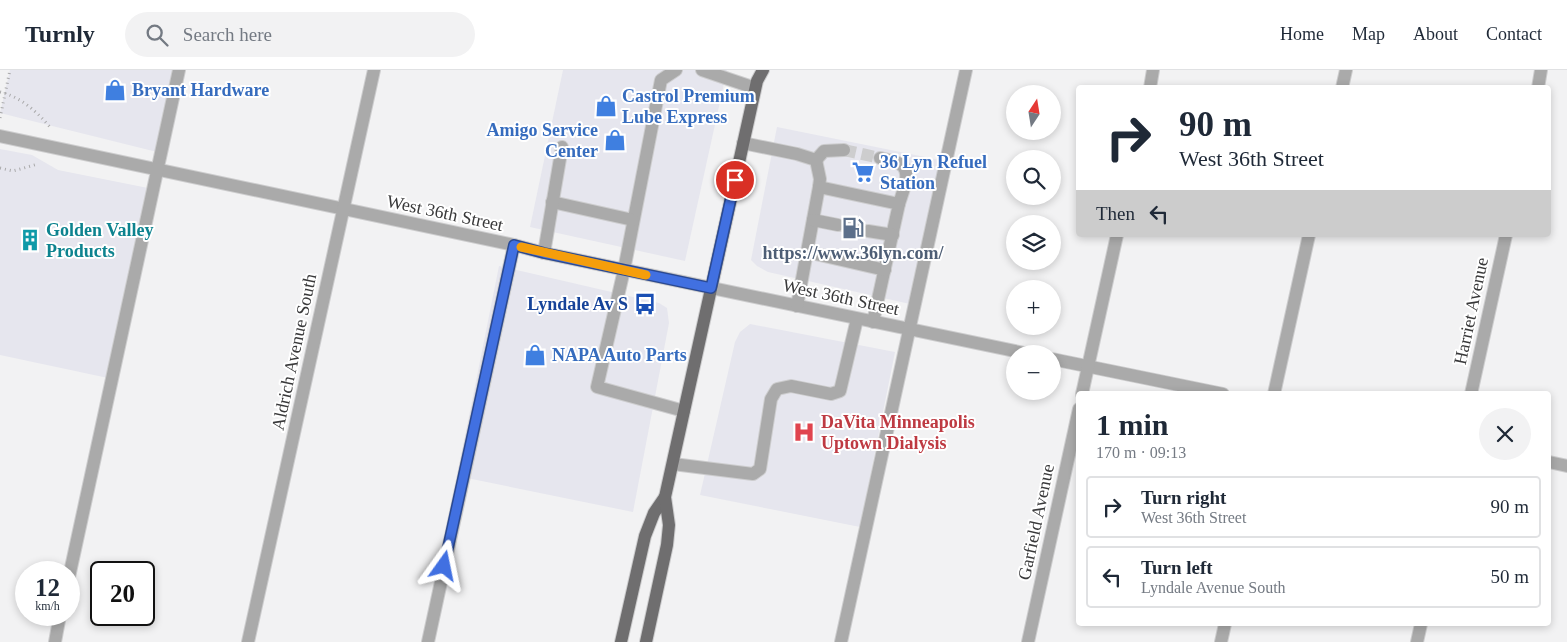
<!DOCTYPE html>
<meta charset="utf-8">
<style>
:root{--surface:#fff;--page:#f2f2f3;--text:#1f2937;--muted:#747a83;--line:#e0e1e3}
body{margin:0;font-family:Georgia,serif;background:var(--page);color:var(--text);height:100vh;display:flex;flex-direction:column;font-size:19px;white-space:nowrap}
*{box-sizing:border-box;margin:0}
p{font-size:16px;color:var(--muted)}
.icon{flex:none;width:28px;height:28px;fill:none;stroke:currentColor;stroke-width:2;stroke-linecap:round;stroke-linejoin:round}
.map{position:relative;flex:1;overflow:hidden}
.panel{position:absolute;left:1076px;top:321px;width:475px;height:235px;display:flex;flex-direction:column;background:var(--surface);border-radius:5px;box-shadow:0 2px 8px #0003}
.panel>*{flex:none}
.guide{position:absolute;left:1076px;top:15px;width:475px;height:152px;border-radius:5px;box-shadow:0 2px 8px #0003;background:#fff;color:var(--text);overflow:hidden}
.needle{width:32px;rotate:12deg}
.fabs{position:absolute;left:1006px;top:15px;display:grid;gap:10px}
.fabs a{display:grid;place-items:center;width:55px;height:55px;border-radius:50%;background:var(--surface);box-shadow:0 2px 8px #0003;font-size:25px}
.speed{position:absolute;left:15px;top:491px;display:flex;gap:10px;font-size:25px;font-weight:700;text-align:center}
.speed>*{display:grid;place-content:center;width:65px;height:65px;border-radius:50%;background:var(--surface);box-shadow:0 2px 8px #0003;line-height:1}
.speed small{font-size:12px;font-weight:400}
.speed .limit{border:2px solid #111;border-radius:8px;background:#fff;color:#111}
.pin{position:absolute;display:grid;place-items:center;width:42px;height:42px;color:#fff;margin:-21px;border:2px solid #fff;border-radius:50%;box-shadow:0 1px 5px #0007}
.me{position:absolute;width:55px;margin:-28px;rotate:12deg;stroke-linejoin:round;filter:drop-shadow(0 0 4px #0008)}
.turn{display:flex;align-items:center;gap:18px;height:105px;padding:0 20px;font-size:22px}
.turn .icon{width:65px;height:65px;stroke-width:2.5}
.turn b{display:block;font-size:35px;line-height:42px}
.then{display:flex;align-items:center;height:48px;padding:0 20px;background:#0003;gap:10px;font-size:19px}
.round{display:grid;place-items:center;flex:none;width:52px;height:52px;border-radius:26px;background:var(--page)}
.head{display:flex;align-items:center;justify-content:space-between;height:85px;padding:0 20px}
h1{font-size:30px;font-weight:700;line-height:38px}
ul{padding:0;list-style:none}
li{display:flex;align-items:center;gap:15px;height:62px;margin:0 10px 8px;padding:0 10px;border:2px solid var(--line);border-radius:5px}
li div{flex:1}
li b{display:block;font-size:19px}
li em{font-style:normal}
header{display:flex;align-items:center;gap:30px;box-sizing:border-box;height:70px;padding:0 25px;background:var(--surface);border-bottom:1px solid var(--line)}
header strong{font-size:24px}
nav{display:flex;gap:28px;margin-inline-start:auto;font-size:18px}
.search{width:350px;height:45px;background:var(--page);display:flex;align-items:center;gap:12px;box-sizing:border-box;padding:0 18px;border-radius:28px;color:var(--muted);font-size:19px}
.map>svg:first-child{display:block}
.built{fill:#e6e6ee}
.lines{fill:none;stroke-linecap:round;stroke-linejoin:round}
.minor-tunnel{stroke:#cdcdce;stroke-width:12;stroke-dasharray:12 6;stroke-linecap:butt}
.minor-casing{stroke:#cdcdce;stroke-width:14}
.major-casing{stroke:#cdcdce;stroke-width:14}
.path{stroke:#a9a9aa;stroke-width:3;stroke-dasharray:1 4;stroke-linecap:butt}
.minor{stroke:#aaa;stroke-width:12}
.major{stroke:#6f6e6f;stroke-width:12}
.route-casing{stroke:#2a4992;stroke-width:12}
.route{stroke:#4170e1;stroke-width:9}
.slow{stroke:#f59e0b;stroke-width:9}
.labels{text-anchor:middle;dominant-baseline:central;stroke-width:4;stroke-linejoin:round;paint-order:stroke}
.shop-label{font-size:18px;font-weight:bold;fill:#366cbe;stroke:#fff;text-anchor:start}
.street-label{font-size:18px;fill:#39393a;stroke:#fff}
.culture-label{font-size:18px;font-weight:bold;fill:#0d838f;stroke:#fff;text-anchor:start}
.service-label{font-size:18px;font-weight:bold;fill:#4e5e75;stroke:#fff}
.transit-label{font-size:18px;font-weight:bold;fill:#164399;stroke:#fff;text-anchor:end}
.health-label{font-size:18px;font-weight:bold;fill:#be3a42;stroke:#fff;text-anchor:start}
</style>
<header>
<strong>Turnly</strong>
<div class="search"><svg class="icon" aria-label="search" viewBox="0 0 24 24"><circle cx="10" cy="10" r="6"/><path d="M15 15l6 6"/></svg>Search here</div>
<nav><a>Home</a><a>Map</a><a>About</a><a>Contact</a></nav>
</header>
<div class="map">
<svg width="1567" height="572" viewBox="0 0 1567 572">
<rect width="100%" height="100%" fill="#f2f2f3"/>
<!-- built -->
<g class="built">
<path d="M 10,0 L 175,0 L 157,82 L 0,43 Z"/>
<path d="M 563,0 L 727,0 L 685,191 L 530,157 Z"/>
<path d="M 777,57 L 940,90 L 910,234 L 768,202 L 757,196 L 751,190 Z"/>
<path d="M 0,79 L 32,85 L 58,100 L 148,118 L 108,308 L 0,285 Z"/>
<path d="M 499,196 L 659,233 L 667,238 L 669,253 L 633,442 L 457,406 Z"/>
<path d="M 750,254 L 895,282 L 860,457 L 700,425 L 735,272 L 740,262 Z"/>
</g>
<g class="lines">
<!-- minor-tunnel -->
<g class="minor-tunnel">
<path d="M 844,80 L 880,88"/>
<path d="M 838,155 L 868,161"/>
</g>
<!-- minor casing -->
<g class="minor-casing">
<g id="minor">
<path d="M 676,0 L 661,10 L 624,200 L 597,317 L 684,341"/>
<path d="M 702,0 L 755,18"/>
<path d="M 1150,18 L 1153,0"/>
<path d="M 1342,18 L 1346,0"/>
<path d="M 1538,18 L 1541,0"/>
<path d="M 0,66 L 514,175 L 544,183 L 1029,284"/>
<path d="M 743,73 L 797,84 L 816,90 L 820,109 L 819,117 L 797,236"/>
<path d="M 880,88 C 886,90 895,91 900,94 C 913,101 902,123 899,134"/>
<path d="M 816,90 L 824,81 L 844,80"/>
<path d="M 819,117 L 899,134 L 873,252"/>
<path d="M 552,132 L 633,150"/>
<path d="M 813,150 L 838,155"/>
<path d="M 868,161 L 893,165"/>
<path d="M 807,182 L 885,200"/>
<path d="M 544,183 L 562,77"/>
<path d="M 1052,289 L 1223,324"/>
<path d="M 1082,324 L 1117,165"/>
<path d="M 1274,324 L 1309,165"/>
<path d="M 1471,324 L 1506,165"/>
<path d="M 1549,392 L 1567,396"/>
<path d="M 673,394 L 753,404 L 760,399 L 771,329 L 777,319 L 791,316 L 831,324 L 840,321 L 857,249"/>
<path d="M 69,507 L 179,0"/>
<path d="M 55,572 L 60,545"/>
<path d="M 248,572 L 374,0"/>
<path d="M 428,572 L 514,175"/>
<path d="M 841,572 L 966,0"/>
<path d="M 1028,572 L 1079,339"/>
<path d="M 1221,572 L 1225,554"/>
<path d="M 1417,572 L 1421,554"/>
</g>
</g>
<!-- major casing -->
<g class="major-casing">
<g id="major">
<path d="M 621,572 L 645,466 L 654,443 L 665,427"/>
<path d="M 646,572 L 667,475 L 669,455 L 665,427 L 757,11 L 763,0"/>
</g>
</g>
<!-- path -->
<g class="path">
<path d="M 0,22 C 21,27 36,41 50,57"/>
<path d="M 0,48 L 10,0"/>
<path d="M 0,98 L 13,101 L 38,94"/>
</g>
<!-- minor -->
<use href="#minor" class="minor"/>
<!-- major -->
<use href="#major" class="major"/>
</g>
<g class="lines">
<!-- route casing -->
<g class="route-casing">
<path id="route" d="M 444,496 L 514,175 L 544,183 L 711,218 L 735,110"/>
</g>
<!-- route -->
<use href="#route" class="route"/>
<!-- slow -->
<path class="slow" d="M 521,177 L 646,205"/>
</g>
<!-- icons -->
<defs>
<g id="shop-bare" transform="scale(1.725)"><path d="M-5-2.5h2.3a2.7 3.5 0 0 1 5.4 0H5L5.5 6h-11ZM-1.5-2.5h3a1.5 2.3 0 0 0-3 0Z" fill="#3f7fe0" stroke="#fff" stroke-width="2.5" paint-order="stroke"/></g>
<g id="supermarket-bare" transform="scale(1.725)"><path d="M-6-5.5h2.5l.6 2H6L4.5 2H-2.5L-4.4-4H-6ZM-1.5 3.2a1.3 1.3 0 1 0 .1 0ZM3 3.2a1.3 1.3 0 1 0 .1 0Z" fill="#3f7fe0" stroke="#fff" stroke-width="2.5" paint-order="stroke"/></g>
<g id="fuel-bare" transform="scale(1.725)"><path d="M-5.5-6h7V0h2V4h1.3V-2.5L3-4.5l.8-.8L6-3V5H2.5V1h-1V6h-7ZM-4.2-4.7v3.2H.2V-4.7Z" fill="#5c6f8a" stroke="#fff" stroke-width="2.5" paint-order="stroke"/></g>
<g id="building-bare" transform="scale(1.725)"><path d="M-4-6H4V6H1V3H-1V6H-4ZM-2.5-4.3h1.7v1.8h-1.7ZM.8-4.3h1.7v1.8H.8ZM-2.5-1h1.7V.8h-1.7ZM.8-1h1.7V.8H.8Z" fill="#0f9aa8" stroke="#fff" stroke-width="2.5" paint-order="stroke"/></g>
<g id="bus-bare" transform="scale(1.725)"><path d="M-5-6H5V4H4V6H2V4H-2V6H-4V4H-5ZM-3.5-4V0h7V-4ZM-3.5 1.2v1.5H-2V1.2ZM2 1.2v1.5H3.5V1.2Z" fill="#1a4fb4" stroke="#fff" stroke-width="2.5" paint-order="stroke"/></g>
<g id="hospital-bare" transform="scale(1.725)"><path d="M-5-5h3v3.5h4V-5h3V5h-3V1.5h-4V5h-3Z" fill="#e0444e" stroke="#fff" stroke-width="2.5" paint-order="stroke"/></g>
</defs>
<g fill-rule="evenodd">
<use href="#shop-bare" x="115" y="20"/>
<use href="#shop-bare" x="606" y="36"/>
<use href="#shop-bare" x="615" y="70"/>
<use href="#supermarket-bare" x="863" y="102"/>
<use href="#fuel-bare" x="853" y="158"/>
<use href="#building-bare" x="30" y="170"/>
<use href="#bus-bare" x="645" y="234"/>
<use href="#shop-bare" x="535" y="285"/>
<use href="#hospital-bare" x="804" y="362"/>
</g>
<g class="labels">
<!-- shop labels -->
<g class="shop-label">
<text x="132" y="20">Bryant Hardware</text>
<text x="622" y="26">Castrol Premium<tspan x="622" dy="21">Lube Express</tspan></text>
<text x="598" y="60" text-anchor="end">Amigo Service<tspan x="598" dy="21">Center</tspan></text>
<text x="880" y="92">36 Lyn Refuel<tspan x="880" dy="21">Station</tspan></text>
<text x="552" y="285">NAPA Auto Parts</text>
</g>
<!-- street labels -->
<g class="street-label">
<text transform="translate(445 143) rotate(12)">West 36th Street</text>
<text transform="translate(841 227) rotate(12)">West 36th Street</text>
<text transform="translate(1471 241) rotate(-78)">Harriet Avenue</text>
<text transform="translate(294 282) rotate(-78)">Aldrich Avenue South</text>
<text transform="translate(1036 452) rotate(-78)">Garfield Avenue</text>
</g>
<!-- culture labels -->
<g class="culture-label">
<text x="46" y="160">Golden Valley<tspan x="46" dy="21">Products</tspan></text>
</g>
<!-- service labels -->
<g class="service-label">
<text x="853" y="183">https://www.36lyn.com/</text>
</g>
<!-- transit labels -->
<g class="transit-label">
<text x="628" y="234">Lyndale Av S</text>
</g>
<!-- health labels -->
<g class="health-label">
<text x="821" y="352">DaVita Minneapolis<tspan x="821" dy="21">Uptown Dialysis</tspan></text>
</g>
</g>
</svg>
<div class="fabs">
<a><svg class="needle" viewBox="-14 -14 28 28"><path d="M0-13l5 13h-10z" fill="#e53935"/><path d="M0 13l5-13h-10z" fill="#747a83"/></svg></a>
<a><svg class="icon" aria-label="search" viewBox="0 0 24 24"><circle cx="10" cy="10" r="6"/><path d="M15 15l6 6"/></svg></a>
<a><svg class="icon" aria-label="layers" viewBox="0 0 24 24"><path d="M12 4l9 5-9 5-9-5zM3 14l9 5 9-5"/></svg></a>
<a>+</a>
<a>−</a>
</div>
<div class="speed"><div>12<small>km/h</small></div><div class="limit">20</div></div>
<div class="pin" style="left:735px;top:110px;background:#d93025"><svg class="icon" aria-label="arrive" viewBox="0 0 24 24"><path d="M6 21V4h12l-3 4 3 4H6"/></svg></div>
<svg class="me" style="left:444px;top:496px" viewBox="-20 -20 40 40"><path d="M0-17L14 15 0 8-14 15z" fill="#4170e1" stroke="#fff" stroke-width="4"/></svg>
<div class="guide">
<div class="turn"><svg class="icon" aria-label="right" viewBox="0 0 24 24"><path d="M7 20v-9h11M14 6l5 5-5 5"/></svg><div><b>90 m</b>West 36th Street</div></div>
<div class="then">Then<svg class="icon" aria-label="left" viewBox="0 0 24 24"><path d="M17 20v-9H6M10 6l-5 5 5 5"/></svg></div>
</div>
<section class="panel">
<div class="head"><div><h1>1 min</h1><p>170 m · 09:13</p></div><a class="round"><svg class="icon" aria-label="close" viewBox="0 0 24 24"><path d="M6 6l12 12M18 6L6 18"/></svg></a></div>
<ul>
<li><svg class="icon" aria-label="right" viewBox="0 0 24 24"><path d="M7 20v-9h11M14 6l5 5-5 5"/></svg><div><b>Turn right</b><p>West 36th Street</p></div><em>90 m</em></li>
<li><svg class="icon" aria-label="left" viewBox="0 0 24 24"><path d="M17 20v-9H6M10 6l-5 5 5 5"/></svg><div><b>Turn left</b><p>Lyndale Avenue South</p></div><em>50 m</em></li>
</ul>
</section>
</div>
